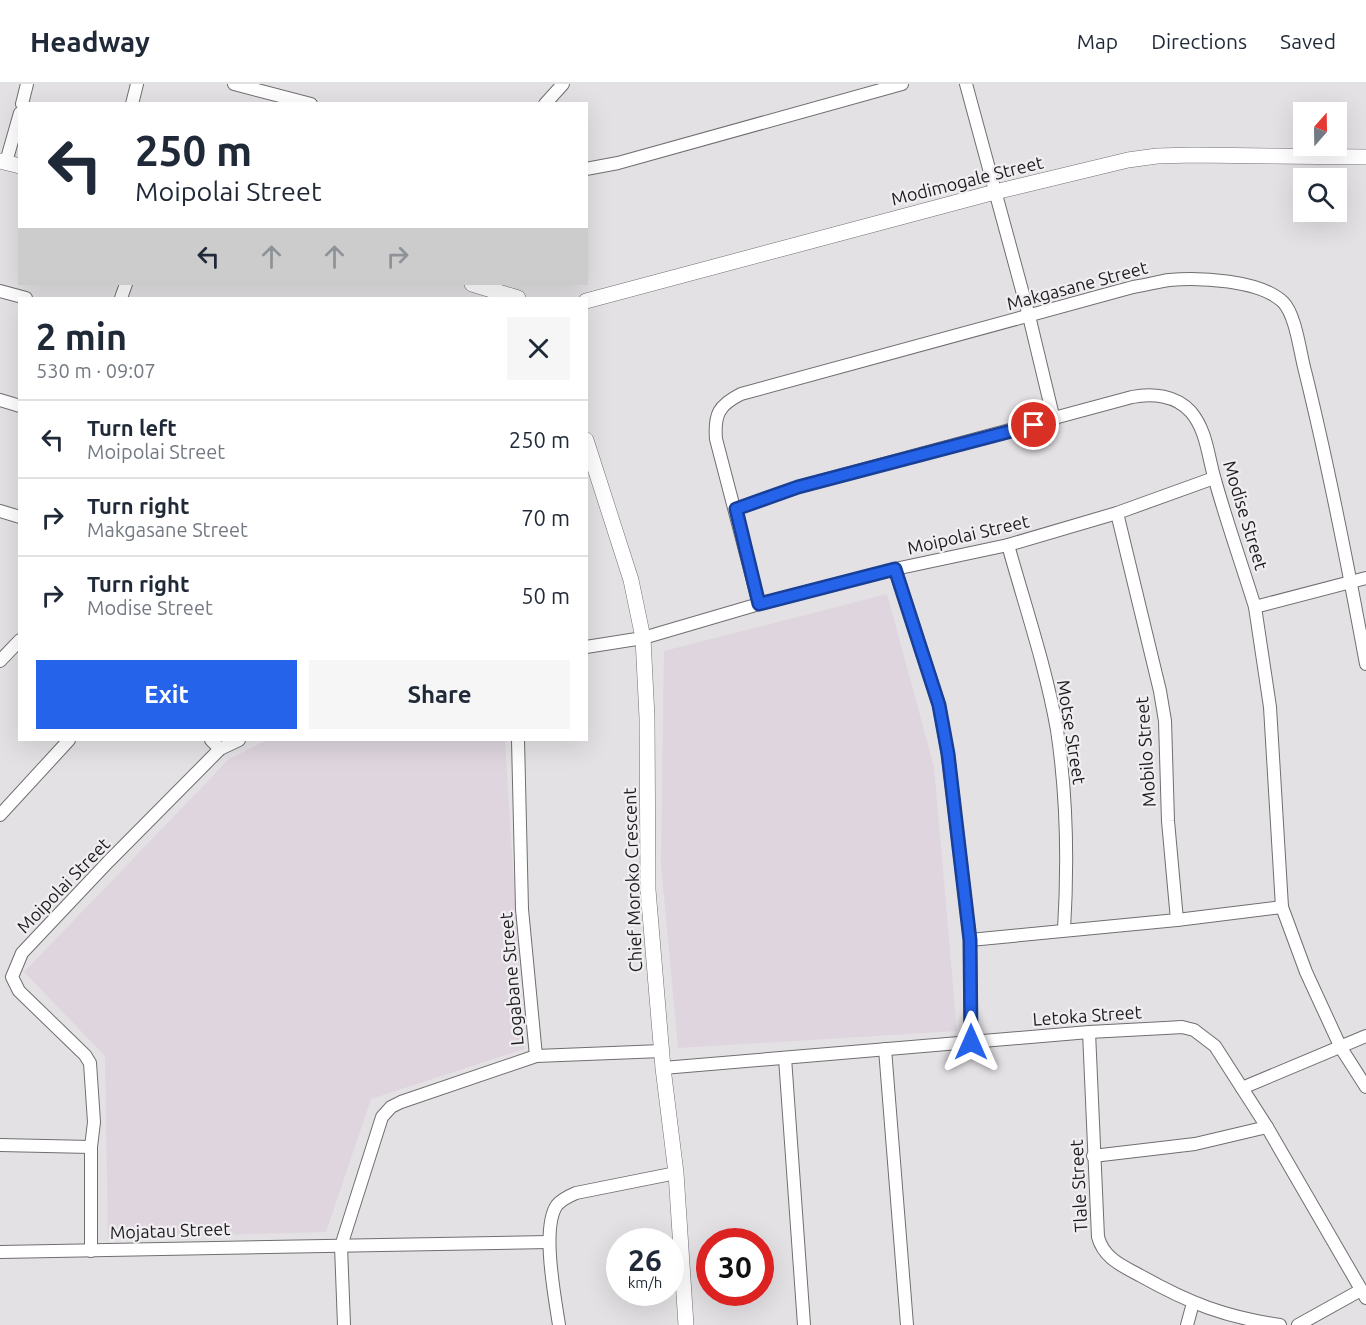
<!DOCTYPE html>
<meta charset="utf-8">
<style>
:root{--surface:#fff;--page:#f6f6f7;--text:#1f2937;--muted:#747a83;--line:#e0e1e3;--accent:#2563eb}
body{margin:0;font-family:Ubuntu,sans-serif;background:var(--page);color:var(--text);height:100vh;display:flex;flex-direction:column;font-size:22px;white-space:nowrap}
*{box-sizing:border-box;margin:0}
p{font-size:20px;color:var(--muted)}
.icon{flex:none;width:33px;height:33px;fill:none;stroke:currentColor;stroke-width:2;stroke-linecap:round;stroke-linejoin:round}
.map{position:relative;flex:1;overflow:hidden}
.side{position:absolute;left:18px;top:213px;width:570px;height:444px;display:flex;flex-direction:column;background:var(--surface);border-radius:0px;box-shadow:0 6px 24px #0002}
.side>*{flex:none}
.top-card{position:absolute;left:18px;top:18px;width:570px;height:183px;border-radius:0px;box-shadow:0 6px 24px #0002;background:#fff;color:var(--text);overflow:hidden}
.needle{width:39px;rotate:20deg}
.buttons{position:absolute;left:1293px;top:18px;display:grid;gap:12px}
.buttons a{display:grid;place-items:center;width:54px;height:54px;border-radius:0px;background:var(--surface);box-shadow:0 6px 24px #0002;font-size:30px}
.speed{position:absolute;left:606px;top:1144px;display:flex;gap:12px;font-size:30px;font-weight:700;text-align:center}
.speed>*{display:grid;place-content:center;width:78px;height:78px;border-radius:50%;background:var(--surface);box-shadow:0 6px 24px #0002;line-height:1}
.speed small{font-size:15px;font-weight:400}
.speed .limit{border:9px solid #d22;background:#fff;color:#111}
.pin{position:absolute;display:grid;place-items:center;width:51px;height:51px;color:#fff;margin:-26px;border:3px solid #fff;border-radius:50%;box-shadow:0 2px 6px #0007}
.me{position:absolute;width:66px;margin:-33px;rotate:0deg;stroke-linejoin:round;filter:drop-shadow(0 0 4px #0008)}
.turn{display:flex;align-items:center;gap:21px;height:126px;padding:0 18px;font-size:27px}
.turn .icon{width:78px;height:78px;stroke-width:2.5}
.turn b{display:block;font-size:42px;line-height:51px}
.lanes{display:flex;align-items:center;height:57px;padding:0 18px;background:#0003;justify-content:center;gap:30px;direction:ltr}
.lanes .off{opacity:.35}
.round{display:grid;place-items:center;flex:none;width:63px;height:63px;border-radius:0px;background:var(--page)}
.head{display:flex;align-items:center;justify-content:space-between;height:102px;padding:0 18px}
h1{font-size:36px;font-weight:700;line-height:45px}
.primary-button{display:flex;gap:12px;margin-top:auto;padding:12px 18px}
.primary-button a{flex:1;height:69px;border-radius:0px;background:var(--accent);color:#fff;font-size:24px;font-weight:700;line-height:69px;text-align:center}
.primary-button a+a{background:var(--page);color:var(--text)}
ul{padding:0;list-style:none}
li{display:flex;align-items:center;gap:18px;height:78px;padding:0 18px;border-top:2px solid var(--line)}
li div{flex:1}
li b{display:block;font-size:22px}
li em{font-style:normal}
header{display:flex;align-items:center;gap:36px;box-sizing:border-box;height:84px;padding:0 30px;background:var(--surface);border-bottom:2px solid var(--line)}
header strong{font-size:28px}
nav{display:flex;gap:33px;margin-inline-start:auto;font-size:21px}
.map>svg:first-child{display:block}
.built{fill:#ded5de}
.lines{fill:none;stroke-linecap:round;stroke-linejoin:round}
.minor-casing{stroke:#716e72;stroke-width:14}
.tertiary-casing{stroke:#716e72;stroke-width:16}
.minor{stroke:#fff;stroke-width:12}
.tertiary{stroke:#fff;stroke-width:15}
.route-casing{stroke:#184099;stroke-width:15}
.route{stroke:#2563eb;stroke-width:10}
.labels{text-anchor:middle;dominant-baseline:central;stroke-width:4.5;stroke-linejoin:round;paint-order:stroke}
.street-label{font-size:18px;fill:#1e1d1e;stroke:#f1eef2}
</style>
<header>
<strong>Headway</strong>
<nav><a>Map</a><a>Directions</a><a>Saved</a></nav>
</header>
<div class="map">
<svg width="1366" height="1241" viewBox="0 0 1366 1241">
<rect width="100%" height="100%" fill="#e4e1e4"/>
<!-- built -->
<g class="built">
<path d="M 887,510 L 934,683 L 957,947 L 678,964 L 661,780 L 664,567 Z"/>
<path d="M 267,656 L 505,656 L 524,965 L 371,1015 L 326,1148 L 108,1154 L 105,972 L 24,888 L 229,675 Z"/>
</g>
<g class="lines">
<!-- minor casing -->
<g class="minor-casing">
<g id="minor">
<path d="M 234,0 L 311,20"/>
<path d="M 966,0 L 1029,232 L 1054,336"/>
<path d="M 22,20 L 27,0"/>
<path d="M 132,20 L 137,0"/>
<path d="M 545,20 L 563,0"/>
<path d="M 6,78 L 20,29"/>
<path d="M 586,85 L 618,79 L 902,0"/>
<path d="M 0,207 L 26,214"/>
<path d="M 121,214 L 126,200"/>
<path d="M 0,316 L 20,322"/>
<path d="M 736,425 L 798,403 L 1132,313 C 1152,309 1176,311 1191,328 C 1207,347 1208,373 1215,396 C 1227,439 1242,481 1255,523 L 1270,623 L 1282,823 L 1306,888 L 1341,964 L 1366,1003"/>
<path d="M 0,427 L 20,433"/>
<path d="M 1117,429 L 1160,607 L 1165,637 L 1168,737 L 1177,836"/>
<path d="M 1008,461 C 1025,522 1046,583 1057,646 C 1067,712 1068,780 1064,846"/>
<path d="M 895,485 L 939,621 L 948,671 L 970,856 L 971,958"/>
<path d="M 759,520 L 716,355 C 714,330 719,321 741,310 L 1133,203 C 1145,201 1157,198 1169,196 C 1199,193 1260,196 1283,218 C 1296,231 1300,269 1305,287 C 1329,384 1348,482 1366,580"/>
<path d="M 1255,523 L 1366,494"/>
<path d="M 586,563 L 643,554 L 759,520 L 895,485 L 1008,461 L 1117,429 L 1214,394"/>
<path d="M 0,577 L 20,556"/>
<path d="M 211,656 L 220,665"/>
<path d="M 518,656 L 522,825 L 536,972"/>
<path d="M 0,731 L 69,656"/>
<path d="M 970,856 L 1177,836 L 1282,823"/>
<path d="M 1089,948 L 1098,1153 C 1104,1175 1123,1182 1141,1192 C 1189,1219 1225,1233 1280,1241"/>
<path d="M 885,965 L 907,1241"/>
<path d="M 785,974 L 804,1241"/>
<path d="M 663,984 L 1089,948 L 1165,944 L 1182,943 L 1194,946 L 1215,962 L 1267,1043 L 1366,1214"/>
<path d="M 1242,1004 L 1366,952"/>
<path d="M 0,1061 L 91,1063"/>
<path d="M 1093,1072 L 1195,1060 L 1267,1043"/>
<path d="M 91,1167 L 91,1063 L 94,1038 L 90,979 L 85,971 L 19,907 L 12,893 L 22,869 L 108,778 L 220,665 L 239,656"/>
<path d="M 0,1168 L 549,1158"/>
<path d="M 344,1241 L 341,1162 L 382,1033 L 391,1023 L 401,1018 L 536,972 L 662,967"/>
<path d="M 559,1241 C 555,1214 541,1143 557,1121 C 562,1115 569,1112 576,1109 L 676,1089"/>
<path d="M 1187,1241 L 1193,1219"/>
<path d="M 1298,1241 L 1361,1206"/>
</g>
</g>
<!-- tertiary casing -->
<g class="tertiary-casing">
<g id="tertiary">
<path d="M 0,77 L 20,82"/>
<path d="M 472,200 L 518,214"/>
<path d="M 586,217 L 995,108 L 1128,76 L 1157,72 L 1193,71 L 1366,73"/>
<path d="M 586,356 L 631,496 L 643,554 L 647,634 L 648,806 L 663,984 L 676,1089 L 686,1241"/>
</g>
</g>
<!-- minor -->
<use href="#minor" class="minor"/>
<!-- tertiary -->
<use href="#tertiary" class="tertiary"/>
</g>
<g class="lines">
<!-- route casing -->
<g class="route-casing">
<path id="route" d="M 971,958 L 970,856 L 948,670 L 939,621 L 895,485 L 759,520 L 736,425 L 798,403 L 1034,341"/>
</g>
<!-- route -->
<use href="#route" class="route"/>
</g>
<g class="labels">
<!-- street labels -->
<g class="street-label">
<text transform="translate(967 96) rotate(-14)">Modimogale Street</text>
<text transform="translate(1077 201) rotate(-15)">Makgasane Street</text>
<text transform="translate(1246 431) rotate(73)">Modise Street</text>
<text transform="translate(968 450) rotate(-13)">Moipolai Street</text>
<text transform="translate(1072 648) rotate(81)">Motse Street</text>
<text transform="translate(1145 668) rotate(-94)">Mobilo Street</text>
<text transform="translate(632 796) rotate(-92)">Chief Moroko Crescent</text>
<text transform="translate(63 801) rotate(-46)">Moipolai Street</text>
<text transform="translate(511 895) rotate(-95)">Logabane Street</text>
<text transform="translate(1087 931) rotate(-4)">Letoka Street</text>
<text transform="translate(1078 1102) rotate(-93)">Tlale Street</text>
<text transform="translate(170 1146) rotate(-2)">Mojatau Street</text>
</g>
</g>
</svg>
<div class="buttons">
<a><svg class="needle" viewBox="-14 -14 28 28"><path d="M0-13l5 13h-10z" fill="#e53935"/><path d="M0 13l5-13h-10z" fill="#747a83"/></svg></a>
<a><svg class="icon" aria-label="search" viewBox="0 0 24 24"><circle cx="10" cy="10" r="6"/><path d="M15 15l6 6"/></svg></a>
</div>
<div class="speed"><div>26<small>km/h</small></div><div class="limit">30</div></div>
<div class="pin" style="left:1034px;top:341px;background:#d93025"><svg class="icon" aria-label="arrive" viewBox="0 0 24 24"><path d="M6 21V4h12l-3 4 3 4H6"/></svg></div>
<svg class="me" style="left:971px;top:958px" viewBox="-20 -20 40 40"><path d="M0-17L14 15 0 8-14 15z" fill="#2563eb" stroke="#fff" stroke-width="4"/></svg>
<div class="top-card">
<div class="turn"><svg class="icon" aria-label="left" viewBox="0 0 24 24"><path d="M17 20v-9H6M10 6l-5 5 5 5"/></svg><div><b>250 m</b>Moipolai Street</div></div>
<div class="lanes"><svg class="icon" aria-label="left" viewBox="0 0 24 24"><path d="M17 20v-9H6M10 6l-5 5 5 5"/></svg><svg class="icon off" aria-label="ahead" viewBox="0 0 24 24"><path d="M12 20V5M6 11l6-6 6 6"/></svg><svg class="icon off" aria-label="ahead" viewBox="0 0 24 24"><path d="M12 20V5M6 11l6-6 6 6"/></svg><svg class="icon off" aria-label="right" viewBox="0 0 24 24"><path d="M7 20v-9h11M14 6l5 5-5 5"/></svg></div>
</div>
<section class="side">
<div class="head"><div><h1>2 min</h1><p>530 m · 09:07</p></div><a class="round"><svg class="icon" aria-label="close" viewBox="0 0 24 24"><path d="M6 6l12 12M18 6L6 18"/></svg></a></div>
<ul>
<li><svg class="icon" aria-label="left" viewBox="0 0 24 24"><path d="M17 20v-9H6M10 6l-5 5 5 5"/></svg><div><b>Turn left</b><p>Moipolai Street</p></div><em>250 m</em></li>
<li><svg class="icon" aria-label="right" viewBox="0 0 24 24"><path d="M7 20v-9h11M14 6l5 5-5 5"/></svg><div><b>Turn right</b><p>Makgasane Street</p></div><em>70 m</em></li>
<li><svg class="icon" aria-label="right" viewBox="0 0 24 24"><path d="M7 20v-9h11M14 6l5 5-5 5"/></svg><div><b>Turn right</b><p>Modise Street</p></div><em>50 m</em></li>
</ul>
<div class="primary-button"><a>Exit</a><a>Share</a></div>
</section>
</div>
